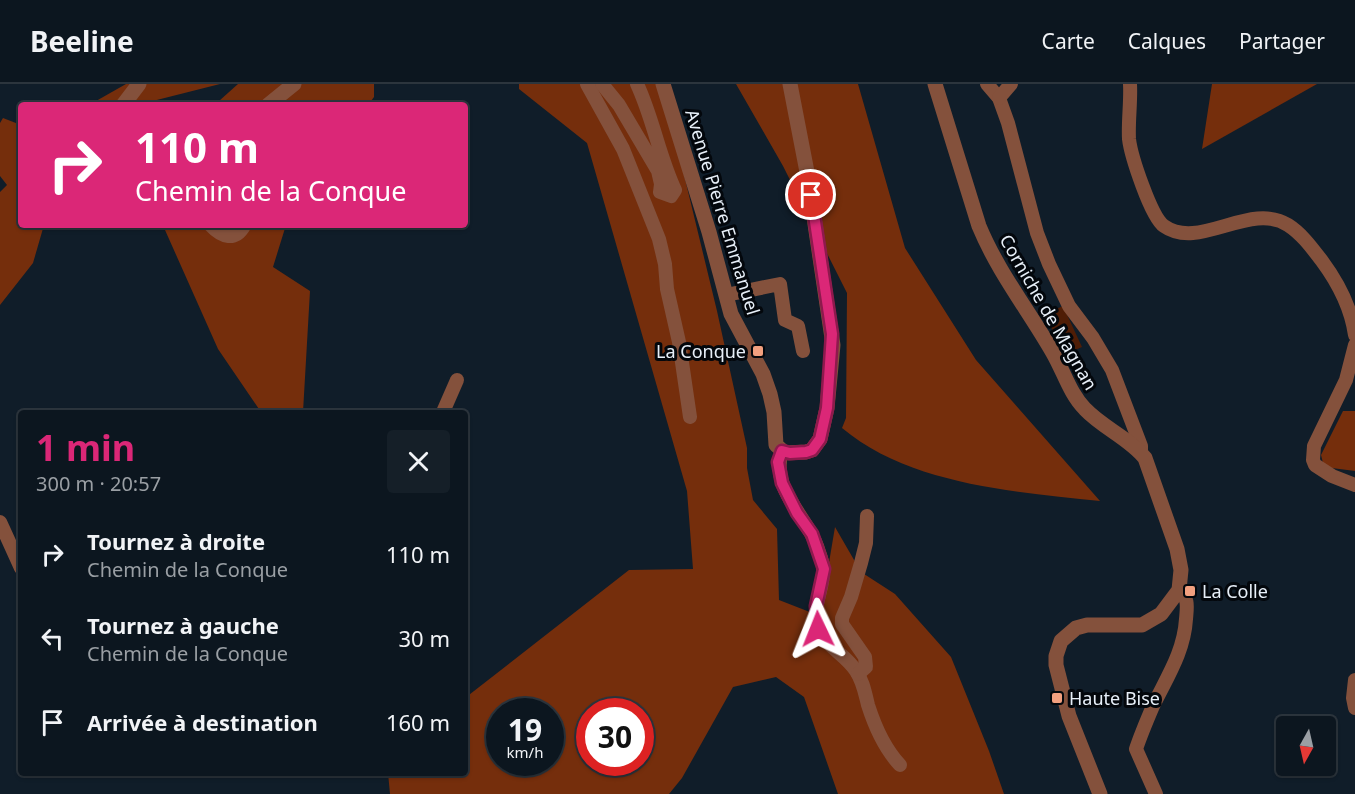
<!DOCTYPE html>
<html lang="fr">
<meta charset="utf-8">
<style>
:root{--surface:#0c161f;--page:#151f28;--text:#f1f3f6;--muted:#9a9fa4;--line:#2c353d;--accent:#db2777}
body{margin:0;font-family:"Noto Sans",sans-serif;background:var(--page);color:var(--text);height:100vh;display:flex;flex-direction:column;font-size:22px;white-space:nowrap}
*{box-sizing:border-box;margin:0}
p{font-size:20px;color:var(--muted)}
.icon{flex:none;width:33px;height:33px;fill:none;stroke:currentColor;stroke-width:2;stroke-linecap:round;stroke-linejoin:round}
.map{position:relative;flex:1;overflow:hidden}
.details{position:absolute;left:18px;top:326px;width:450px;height:366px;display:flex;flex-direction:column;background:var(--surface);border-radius:6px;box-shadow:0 2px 4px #0004,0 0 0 2px var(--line)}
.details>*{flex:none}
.top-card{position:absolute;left:18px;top:18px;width:450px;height:126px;border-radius:6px;box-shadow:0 2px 4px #0004,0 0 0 2px var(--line);background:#db2777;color:#fff;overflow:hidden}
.needle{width:39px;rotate:188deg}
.controls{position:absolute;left:1276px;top:632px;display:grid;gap:12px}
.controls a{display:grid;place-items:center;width:60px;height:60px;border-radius:6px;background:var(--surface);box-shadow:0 2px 4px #0004,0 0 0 2px var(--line);font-size:30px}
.speed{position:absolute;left:486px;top:614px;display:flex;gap:12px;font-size:30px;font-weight:700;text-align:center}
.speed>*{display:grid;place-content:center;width:78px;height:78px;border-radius:50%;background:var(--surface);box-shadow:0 2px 4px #0004,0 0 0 2px var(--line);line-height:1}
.speed small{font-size:15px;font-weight:400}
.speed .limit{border:9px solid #d22;background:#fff;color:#111}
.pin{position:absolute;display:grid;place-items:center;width:51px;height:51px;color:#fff;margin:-26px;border:3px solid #fff;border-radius:50%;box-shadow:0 2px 6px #0007}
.me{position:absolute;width:66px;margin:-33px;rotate:358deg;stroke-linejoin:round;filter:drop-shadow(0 0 4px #0008)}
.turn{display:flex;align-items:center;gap:21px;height:126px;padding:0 18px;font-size:27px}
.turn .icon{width:78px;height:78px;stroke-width:2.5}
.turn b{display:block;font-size:42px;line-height:51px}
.round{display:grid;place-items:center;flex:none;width:63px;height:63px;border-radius:6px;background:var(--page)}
.summary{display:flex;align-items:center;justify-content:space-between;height:102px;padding:0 18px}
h1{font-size:36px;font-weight:700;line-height:45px;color:var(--accent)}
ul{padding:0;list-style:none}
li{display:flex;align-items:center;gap:18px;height:84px;padding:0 18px}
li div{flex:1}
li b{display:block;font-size:22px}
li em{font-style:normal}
header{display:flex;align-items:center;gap:36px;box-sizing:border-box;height:84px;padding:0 30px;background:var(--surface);border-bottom:2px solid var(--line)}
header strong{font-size:28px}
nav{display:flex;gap:33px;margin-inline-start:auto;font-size:21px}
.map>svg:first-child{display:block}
.green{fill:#4f1d06}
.forest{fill:#752e0c;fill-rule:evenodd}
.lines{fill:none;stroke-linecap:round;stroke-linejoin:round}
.minor{stroke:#84513c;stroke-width:14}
.tertiary{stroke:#84513c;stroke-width:15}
.route-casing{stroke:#8e194d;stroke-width:15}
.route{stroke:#db2777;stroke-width:10}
.poi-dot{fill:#f2a07f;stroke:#03070c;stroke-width:2}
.labels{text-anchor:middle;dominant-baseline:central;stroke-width:6;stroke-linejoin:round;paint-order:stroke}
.street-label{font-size:18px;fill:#e7eff8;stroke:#03070c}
.poi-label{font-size:18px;fill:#e7eff8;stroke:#03070c;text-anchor:start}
</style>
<header>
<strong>Beeline</strong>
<nav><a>Carte</a><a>Calques</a><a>Partager</a></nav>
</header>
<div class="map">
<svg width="1355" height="710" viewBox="0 0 1355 710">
<rect width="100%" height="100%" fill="#101d29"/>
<!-- green -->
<path class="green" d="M 1063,222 L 1082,263 L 1064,271 L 1045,230 Z"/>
<!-- forest -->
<g class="forest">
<path d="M 126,0 L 220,0 L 137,21 L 89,21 Z"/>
<path d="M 238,0 L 374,0 L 374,13 L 368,21 L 220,21 L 219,17 Z"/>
<path d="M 519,0 L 662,0 L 717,227 L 747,364 L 747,384 L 753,416 L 777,445 L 779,516 L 820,532 L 835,443 L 861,488 L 895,510 L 951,573 L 989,667 L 1004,710 L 838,710 L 804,613 L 776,593 L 733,603 L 682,694 L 669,710 L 390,710 L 388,689 L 465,688 L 465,614 L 629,486 L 693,485 L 687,407 L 587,59 L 519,5 ZM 500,627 L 550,627 L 550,678 L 500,678 ZM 590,627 L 640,627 L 640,678 L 590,678 Z"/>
<path d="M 736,0 L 858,0 L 905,164 L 976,276 L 1100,417 C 1016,408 910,401 842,344 L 846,334 L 847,209 L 783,82 Z"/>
<path d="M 1212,0 L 1317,0 L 1202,65 Z"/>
<path d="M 3,34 L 21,41 L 21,141 L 44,141 L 33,179 L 0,221 L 0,108 L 7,101 L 0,92 L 0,39 Z"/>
<path d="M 171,141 L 286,141 L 273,183 L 310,207 L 303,328 L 261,328 L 218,265 L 165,146 Z"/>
<path d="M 1343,327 L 1355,327 L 1355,387 L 1324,383 L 1321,371 Z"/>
</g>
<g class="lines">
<!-- minor -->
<g class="minor">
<path d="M 587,0 L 623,65 L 659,155 L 665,180 L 667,205 L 679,258 L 690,333"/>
<path d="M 602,0 L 619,21 L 658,87 L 661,100 L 660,108 L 671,112 L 675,106 C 659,72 653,34 637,0"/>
<path d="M 987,0 L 999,14 L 1008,39 L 1037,149 L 1049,180 L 1069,222 L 1093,254 L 1112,286 L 1141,362 L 1141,369"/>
<path d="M 1130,0 C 1131,18 1128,37 1129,55 C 1131,72 1151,133 1164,142 C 1199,167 1250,117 1288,141 C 1302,150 1312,164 1322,177 C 1339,200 1351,223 1355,251"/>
<path d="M 999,14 L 1011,0"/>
<path d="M 726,211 L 780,200 L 785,236 L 798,242 L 803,267"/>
<path d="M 1355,261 L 1346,296 L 1314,362 L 1313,376 L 1315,381 L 1332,392 L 1355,401"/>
<path d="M 443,328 L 457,296"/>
<path d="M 782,367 C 770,405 806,431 817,462 C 819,469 823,477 823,484 C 825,504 809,526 819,547 C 827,563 847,572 856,587 C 863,597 865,609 868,621 C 875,643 884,664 900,681"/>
<path d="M 0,438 L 21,484"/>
<path d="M 858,590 L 866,583 L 865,573 L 842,540 L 842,534 L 851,513 L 861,479 L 866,459 L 867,432"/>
<path d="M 1355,596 L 1353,614 L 1355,624"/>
<path d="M 1156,710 L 1136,665 C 1141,650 1147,636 1153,622 C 1167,593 1184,568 1186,535 C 1187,523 1189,514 1179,506"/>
</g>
<!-- tertiary -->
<g class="tertiary">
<path d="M 663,0 L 709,148 L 731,230 L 763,290 L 770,310 L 774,328 L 776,361 L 785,369 L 806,368 L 812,366 L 820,355 L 827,324 L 833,261 L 808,93 L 790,0"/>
<path d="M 935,0 L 979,142 C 998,188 1029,227 1053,269 C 1064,288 1070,310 1085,325 C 1103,344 1129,354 1145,374 L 1177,465 L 1181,486 L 1179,506 L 1161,530 L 1142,541 L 1087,541 L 1076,544 L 1061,557 L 1056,572 L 1056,581 L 1069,632 L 1100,710"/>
<path d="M 123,21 L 139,0"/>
<path d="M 268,21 L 294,0"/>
<path d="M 211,141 C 222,153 235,157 244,141"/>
</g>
</g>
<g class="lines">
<!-- route casing -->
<g class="route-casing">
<path id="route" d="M 811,111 L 832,250 L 827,324 L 820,355 L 812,366 L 806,368 L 790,369 L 782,367 L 778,378 L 782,399 L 797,429 L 812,450 L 824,485 L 816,522 L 818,545"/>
</g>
<!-- route -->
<use href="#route" class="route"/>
</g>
<!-- markers -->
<g class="poi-dot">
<rect x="752" y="261" width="12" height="12" rx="3"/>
<rect x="1184" y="501" width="12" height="12" rx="3"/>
<rect x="1051" y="608" width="12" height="12" rx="3"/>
</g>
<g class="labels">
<!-- street labels -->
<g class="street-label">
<text transform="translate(723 128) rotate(73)">Avenue Pierre Emmanuel</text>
<text transform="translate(1049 228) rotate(60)">Corniche de Magnan</text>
</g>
<!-- poi labels -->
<g class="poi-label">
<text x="746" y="267" text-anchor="end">La Conque</text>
<text x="1202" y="507">La Colle</text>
<text x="1069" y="614">Haute Bise</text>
</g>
</g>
</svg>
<div class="controls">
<a><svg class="needle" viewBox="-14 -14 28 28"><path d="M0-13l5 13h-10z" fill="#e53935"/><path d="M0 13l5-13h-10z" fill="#9a9fa4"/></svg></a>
</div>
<div class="speed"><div>19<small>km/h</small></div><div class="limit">30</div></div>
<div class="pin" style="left:811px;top:111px;background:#d93025"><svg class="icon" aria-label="arrive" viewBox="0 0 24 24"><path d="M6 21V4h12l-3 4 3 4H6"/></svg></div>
<svg class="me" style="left:818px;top:545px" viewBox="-20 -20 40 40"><path d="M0-17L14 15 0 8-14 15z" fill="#db2777" stroke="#fff" stroke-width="4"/></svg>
<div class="top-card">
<div class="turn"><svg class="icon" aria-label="right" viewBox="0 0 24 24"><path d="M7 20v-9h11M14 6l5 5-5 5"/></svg><div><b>110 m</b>Chemin de la Conque</div></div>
</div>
<section class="details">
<div class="summary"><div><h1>1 min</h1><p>300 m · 20:57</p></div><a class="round"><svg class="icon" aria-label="close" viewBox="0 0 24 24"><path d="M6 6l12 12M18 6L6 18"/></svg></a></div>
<ul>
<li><svg class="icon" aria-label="right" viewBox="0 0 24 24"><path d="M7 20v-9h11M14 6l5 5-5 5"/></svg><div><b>Tournez à droite</b><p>Chemin de la Conque</p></div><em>110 m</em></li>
<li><svg class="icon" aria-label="left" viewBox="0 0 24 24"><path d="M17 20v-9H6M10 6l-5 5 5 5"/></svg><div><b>Tournez à gauche</b><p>Chemin de la Conque</p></div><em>30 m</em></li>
<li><svg class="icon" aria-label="arrive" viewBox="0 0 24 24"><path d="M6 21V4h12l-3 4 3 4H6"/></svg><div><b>Arrivée à destination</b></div><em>160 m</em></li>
</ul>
</section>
</div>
